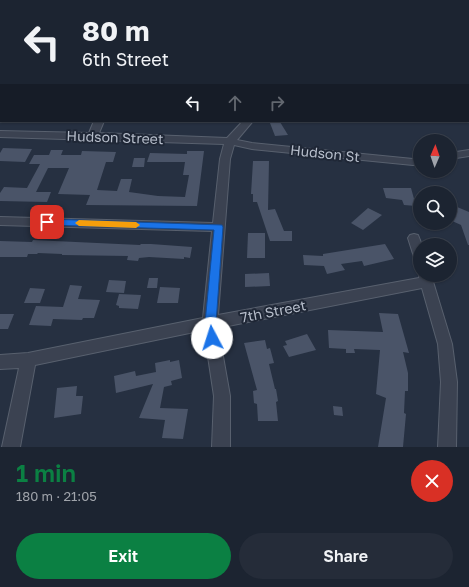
<!DOCTYPE html>
<meta charset="utf-8">
<style>
:root{--surface:#1c2431;--page:#252c39;--text:#f1f3f6;--muted:#a0a4ab;--line:#3a414d;--accent:#0b8043}
body{margin:0;font-family:"Golos Text",sans-serif;background:var(--page);color:var(--text);height:100vh;display:flex;flex-direction:column;font-size:15px;white-space:nowrap}
*{box-sizing:border-box;margin:0}
p{font-size:13px;color:var(--muted)}
.icon{flex:none;width:22px;height:22px;fill:none;stroke:currentColor;stroke-width:2;stroke-linecap:round;stroke-linejoin:round}
.map{position:relative;height:447px;overflow:hidden}
.drawer{display:flex;flex-direction:column;background:var(--surface);flex:1}
.drawer>*{flex:none}
.guide{position:absolute;left:0px;top:0px;width:469px;height:122px;box-shadow:0 1px 3px #0004,0 0 0 1px var(--line);background:#1c2431;color:var(--text);overflow:hidden}
.needle{width:26px;rotate:2deg}
.tools{position:absolute;left:413px;top:134px;display:grid;gap:8px}
.tools a{display:grid;place-items:center;width:44px;height:44px;border-radius:50%;background:var(--surface);box-shadow:0 1px 3px #0004,0 0 0 1px var(--line);font-size:20px}
.pin{position:absolute;display:grid;place-items:center;width:34px;height:34px;color:#fff;margin:-17px;border-radius:8px;box-shadow:0 2px 6px #0006}
.me{position:absolute;width:44px;margin:-22px;rotate:355deg;stroke-linejoin:round;filter:drop-shadow(0 0 3px #0008)}
.turn{display:flex;align-items:center;gap:14px;height:84px;padding:0 16px;font-size:18px}
.turn .icon{width:52px;height:52px;stroke-width:2.5}
.turn b{display:block;font-size:28px;line-height:34px}
.lanes{display:flex;align-items:center;height:38px;padding:0 16px;background:#0003;justify-content:center;gap:20px;direction:ltr}
.lanes .off{opacity:.35}
.round{display:grid;place-items:center;flex:none;width:42px;height:42px;border-radius:21px;background:var(--page)}
.summary{display:flex;align-items:center;justify-content:space-between;height:68px;padding:0 16px}
h1{font-size:24px;font-weight:600;line-height:30px;color:var(--accent)}
.action{display:flex;gap:8px;margin-top:auto;padding:8px 16px}
.action a{flex:1;height:46px;border-radius:24px;background:var(--accent);color:#fff;font-size:16px;font-weight:600;line-height:46px;text-align:center}
.action a+a{background:var(--page);color:var(--text)}
.map>svg:first-child{display:block}
.building{fill:#4a5468}
.lines{fill:none;stroke-linecap:round;stroke-linejoin:round}
.lane-casing{stroke:#58606e;stroke-width:2}
.street-casing{stroke:#58606e;stroke-width:2}
.lane{fill:#3b4251;fill-rule:evenodd}
.street{fill:#3b4251;fill-rule:evenodd}
.route{fill:#1a73e8;stroke:#114b97}
.slow{fill:#f59e0b}
.labels{text-anchor:middle;dominant-baseline:central;stroke-width:4;stroke-linejoin:round;paint-order:stroke}
.street-label{font-size:14px;fill:#b7becb;stroke:#1f2736}
</style>
<div class="map">
<svg width="469" height="447" viewBox="0 0 469 447">
<rect width="100%" height="100%" fill="#263041"/>
<!-- building -->
<g class="building">
<path d="M 280,122 L 288,135 L 275,136 L 270,123 Z"/>
<path d="M 3,148 L 32,149 L 25,162 L 0,161 L 0,153 Z"/>
<path d="M 51,150 L 63,150 L 61,155 L 81,155 L 82,151 L 116,152 L 113,162 L 106,162 L 97,190 L 117,191 L 121,179 L 132,179 L 129,192 L 158,196 L 185,197 L 189,175 L 183,175 L 185,162 L 147,162 L 150,153 L 187,154 L 187,151 L 204,151 L 197,206 L 86,205 L 90,195 L 58,194 L 69,168 L 48,168 L 36,192 L 51,192 L 47,202 L 0,201 L 0,193 L 4,187 L 27,188 L 40,164 L 29,164 L 34,155 L 49,155 Z"/>
<path d="M 134,158 L 145,158 L 144,167 L 132,167 Z"/>
<path d="M 253,161 L 269,161 L 268,210 L 275,209 L 284,231 L 292,231 L 292,241 L 270,241 L 257,202 L 253,202 L 253,194 L 251,194 Z"/>
<path d="M 383,188 L 411,188 L 416,206 L 404,205 L 402,200 L 386,198 Z"/>
<path d="M 450,204 L 469,212 L 469,245 L 468,245 L 461,225 L 450,220 Z"/>
<path d="M 368,208 L 382,215 L 363,230 L 351,223 Z"/>
<path d="M 248,233 L 265,233 L 265,258 L 247,258 Z"/>
<path d="M 33,240 L 140,245 L 141,244 L 151,244 L 192,247 L 190,258 L 184,257 L 184,259 L 149,257 L 139,258 L 138,261 L 127,260 L 128,256 L 62,255 L 62,254 L 38,253 L 37,254 L 28,254 L 27,257 L 0,257 L 0,241 L 32,242 Z"/>
<path d="M 385,244 L 394,259 L 364,266 L 362,261 L 341,264 L 345,270 L 327,274 L 324,266 L 304,265 L 303,255 L 323,256 L 323,254 Z"/>
<path d="M 269,273 L 270,286 L 245,287 L 245,274 Z"/>
<path d="M 149,278 L 158,278 L 157,288 L 147,288 Z"/>
<path d="M 109,280 L 126,281 L 124,293 L 106,292 Z"/>
<path d="M 70,285 L 82,286 L 78,299 L 100,300 L 94,318 L 83,318 L 82,320 L 53,319 L 51,326 L 29,325 L 36,306 L 63,307 Z"/>
<path d="M 160,287 L 180,288 L 178,303 L 157,303 Z"/>
<path d="M 30,288 L 45,289 L 40,303 L 24,303 Z"/>
<path d="M 119,294 L 141,295 L 138,309 L 119,308 L 119,306 L 116,305 Z"/>
<path d="M 379,313 L 398,314 L 409,353 L 403,352 L 408,373 L 408,391 L 405,391 L 404,413 L 406,414 L 403,447 L 378,447 L 386,398 L 376,394 L 380,350 L 354,349 L 355,353 L 346,353 L 346,349 L 329,348 L 328,330 L 383,332 Z"/>
<path d="M 0,314 L 14,314 L 8,329 L 0,329 Z"/>
<path d="M 307,334 L 316,350 L 289,357 L 283,346 L 287,345 L 285,341 Z"/>
<path d="M 265,340 L 267,349 L 270,348 L 274,363 L 269,364 L 275,389 L 276,389 L 278,401 L 276,402 L 278,421 L 258,421 L 257,404 L 254,403 L 253,391 L 257,390 L 244,343 Z"/>
<path d="M 170,360 L 170,362 L 179,360 L 182,378 L 171,381 L 172,385 L 164,387 L 160,408 L 188,409 L 183,439 L 162,438 L 165,420 L 139,418 L 153,384 L 116,393 L 114,376 L 135,371 L 136,376 L 156,372 L 155,363 Z"/>
<path d="M 77,386 L 76,396 L 83,396 L 81,414 L 54,418 L 57,388 Z"/>
<path d="M 333,406 L 342,407 L 343,416 L 334,415 Z"/>
</g>
<g class="lines">
<!-- lane casing -->
<g class="lane-casing">
<g id="lane">
<path d="M 383,0 L 387,0 L 388,1 L 384,1 Z"/>
<rect x="468" y="51" width="1" height="3"/>
</g>
</g>
<!-- street casing -->
<g class="street-casing">
<g id="street">
<rect x="163" y="0" width="7" height="1"/>
<rect x="0" y="29" width="1" height="4"/>
<path d="M 1,90 L 1,96 L 0,97 L 0,91 Z"/>
<path d="M 468,95 L 469,96 L 469,102 L 468,101 Z"/>
<path d="M 94,121 L 104,121 L 99,133 L 227,138 L 243,121 L 253,121 L 237,140 L 252,143 L 413,159 L 420,158 L 420,164 L 413,165 L 252,149 L 234,145 L 230,159 L 218,315 L 419,278 L 420,273 L 420,275 L 431,275 L 452,344 L 457,382 L 456,447 L 438,447 L 441,382 L 438,344 L 422,288 L 218,328 L 230,396 L 230,447 L 212,447 L 214,396 L 204,330 L 35,365 L 20,447 L 2,447 L 19,368 L 0,369 L 0,355 L 28,353 L 203,318 L 212,231 L 0,225 L 0,217 L 213,223 L 220,159 L 224,144 L 0,137 L 0,131 L 89,133 Z"/>
<path d="M 469,150 L 469,156 L 450,159 L 450,153 Z"/>
<path d="M 414,234 L 418,235 L 422,245 L 420,245 L 420,262 L 415,260 L 408,238 L 410,235 Z"/>
</g>
</g>
<!-- lane -->
<use href="#lane" class="lane"/>
<!-- street -->
<use href="#street" class="street"/>
</g>
<!-- route -->
<path class="route" d="M 47,219 L 222,225 L 223,227 L 216,323 L 218,338 L 216,341 L 212,342 L 209,341 L 205,323 L 214,230 L 47,225 L 42,222 Z"/>
<!-- slow -->
<path class="slow" d="M 79,220 L 136,222 L 140,225 L 136,228 L 79,226 L 75,223 Z"/>
<g class="labels">
<!-- street labels -->
<g class="street-label">
<text transform="translate(115 137) rotate(2)">Hudson Street</text>
<text transform="translate(325 153) rotate(6)">Hudson St</text>
<text transform="translate(273 311) rotate(-11)">7th Street</text>
</g>
</g>
</svg>
<div class="tools">
<a><svg class="needle" viewBox="-14 -14 28 28"><path d="M0-13l5 13h-10z" fill="#e53935"/><path d="M0 13l5-13h-10z" fill="#a0a4ab"/></svg></a>
<a><svg class="icon" aria-label="search" viewBox="0 0 24 24"><circle cx="10" cy="10" r="6"/><path d="M15 15l6 6"/></svg></a>
<a><svg class="icon" aria-label="layers" viewBox="0 0 24 24"><path d="M12 4l9 5-9 5-9-5zM3 14l9 5 9-5"/></svg></a>
</div>
<div class="pin" style="left:47px;top:222px;background:#d93025"><svg class="icon" aria-label="arrive" viewBox="0 0 24 24"><path d="M6 21V4h12l-3 4 3 4H6"/></svg></div>
<svg class="me" style="left:212px;top:338px" viewBox="-20 -20 40 40"><circle r="19" fill="#fff"/><path d="M0-13L10 11 0 6-10 11z" fill="#1a73e8"/></svg>
<div class="guide">
<div class="turn"><svg class="icon" aria-label="left" viewBox="0 0 24 24"><path d="M17 20v-9H6M10 6l-5 5 5 5"/></svg><div><b>80 m</b>6th Street</div></div>
<div class="lanes"><svg class="icon" aria-label="left" viewBox="0 0 24 24"><path d="M17 20v-9H6M10 6l-5 5 5 5"/></svg><svg class="icon off" aria-label="ahead" viewBox="0 0 24 24"><path d="M12 20V5M6 11l6-6 6 6"/></svg><svg class="icon off" aria-label="right" viewBox="0 0 24 24"><path d="M7 20v-9h11M14 6l5 5-5 5"/></svg></div>
</div>
</div>
<section class="drawer">
<div class="summary"><div><h1>1 min</h1><p>180 m · 21:05</p></div><a class="round" style="background:#d93025;color:#fff"><svg class="icon" aria-label="close" viewBox="0 0 24 24"><path d="M6 6l12 12M18 6L6 18"/></svg></a></div>
<div class="action"><a>Exit</a><a>Share</a></div>
</section>
